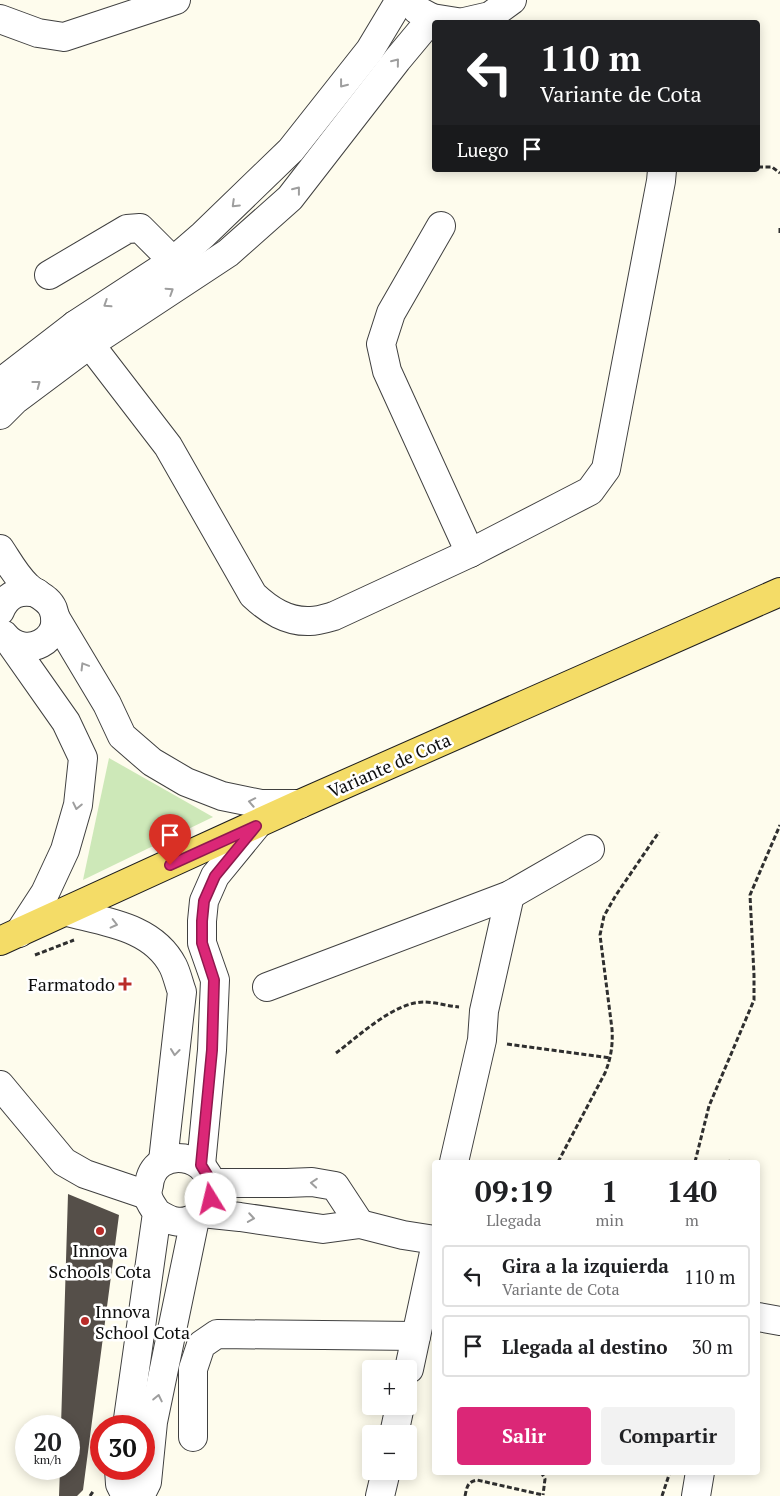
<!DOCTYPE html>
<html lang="es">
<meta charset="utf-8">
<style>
:root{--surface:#fff;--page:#f2f2f2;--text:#202124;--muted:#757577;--line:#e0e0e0;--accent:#db2777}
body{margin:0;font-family:"PT Serif",serif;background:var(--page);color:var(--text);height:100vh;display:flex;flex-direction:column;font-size:19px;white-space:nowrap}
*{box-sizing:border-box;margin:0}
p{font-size:16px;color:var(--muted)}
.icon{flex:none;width:28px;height:28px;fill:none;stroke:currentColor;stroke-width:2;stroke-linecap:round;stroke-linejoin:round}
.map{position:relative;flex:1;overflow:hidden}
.drawer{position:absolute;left:432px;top:1160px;width:328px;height:315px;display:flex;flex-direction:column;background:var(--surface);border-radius:5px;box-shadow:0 2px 12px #0003}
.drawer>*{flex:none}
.top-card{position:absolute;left:432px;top:20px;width:328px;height:152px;border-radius:5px;box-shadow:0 2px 12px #0003;background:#202124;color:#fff;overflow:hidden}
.tools{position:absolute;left:362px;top:1360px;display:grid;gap:10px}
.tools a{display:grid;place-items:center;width:55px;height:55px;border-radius:5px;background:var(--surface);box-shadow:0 2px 12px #0003;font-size:25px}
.speed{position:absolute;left:15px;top:1415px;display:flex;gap:10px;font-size:25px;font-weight:700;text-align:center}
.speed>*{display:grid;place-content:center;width:65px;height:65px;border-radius:50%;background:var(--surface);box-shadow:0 2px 12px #0003;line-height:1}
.speed small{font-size:12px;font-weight:400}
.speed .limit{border:8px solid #d22;background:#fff;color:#111}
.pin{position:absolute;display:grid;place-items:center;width:42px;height:42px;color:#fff;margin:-51px -21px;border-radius:50% 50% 50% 0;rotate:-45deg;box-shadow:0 0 5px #0007}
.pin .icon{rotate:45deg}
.me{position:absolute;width:55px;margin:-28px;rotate:351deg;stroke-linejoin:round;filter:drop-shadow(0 0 4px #0008)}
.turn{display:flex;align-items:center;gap:18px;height:105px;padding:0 25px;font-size:22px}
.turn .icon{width:65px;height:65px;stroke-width:2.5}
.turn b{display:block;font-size:35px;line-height:42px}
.then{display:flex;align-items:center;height:48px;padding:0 25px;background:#0003;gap:10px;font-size:19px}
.eta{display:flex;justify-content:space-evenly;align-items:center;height:85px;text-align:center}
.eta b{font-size:30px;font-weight:600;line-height:35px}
.button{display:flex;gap:10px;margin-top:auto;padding:10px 25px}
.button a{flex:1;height:58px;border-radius:5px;background:var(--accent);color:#fff;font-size:20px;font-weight:600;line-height:58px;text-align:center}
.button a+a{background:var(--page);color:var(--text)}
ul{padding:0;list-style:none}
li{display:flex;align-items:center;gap:15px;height:62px;margin:0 10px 8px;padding:0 15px;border:2px solid var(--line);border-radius:5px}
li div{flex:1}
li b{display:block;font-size:19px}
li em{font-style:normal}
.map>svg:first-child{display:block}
.green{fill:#cde8b8}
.building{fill:#554f49}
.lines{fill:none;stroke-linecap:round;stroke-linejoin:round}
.minor-casing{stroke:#404040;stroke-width:30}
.major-casing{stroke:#1e1e1e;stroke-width:30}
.path{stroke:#2f2f2f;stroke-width:3;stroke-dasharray:5 2.5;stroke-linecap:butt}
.minor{stroke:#fff;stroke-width:28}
.major{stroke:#f4dc67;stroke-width:28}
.oneway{stroke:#9e9e9e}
.route-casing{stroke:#8e194d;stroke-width:12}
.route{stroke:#db2777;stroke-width:9}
.poi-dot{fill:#b92c29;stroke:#fff;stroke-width:2}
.labels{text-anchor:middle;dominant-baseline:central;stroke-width:5;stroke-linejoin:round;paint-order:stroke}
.street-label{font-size:18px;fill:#0d0d0d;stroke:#fff}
.poi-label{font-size:18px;fill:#0d0d0d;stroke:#fff;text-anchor:end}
</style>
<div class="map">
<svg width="780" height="1496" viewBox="0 0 780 1496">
<rect width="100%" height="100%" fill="#fefced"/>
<!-- green -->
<path class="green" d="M 109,758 L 213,817 L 83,880 Z"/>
<!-- building -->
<path class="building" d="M 68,1194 L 119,1215 L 83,1490 L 77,1496 L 59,1496 L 60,1469 L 69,1469 L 69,1426 L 61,1426 Z"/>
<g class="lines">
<!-- minor casing -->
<g class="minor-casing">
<g id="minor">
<path d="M 417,10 L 432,18 L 457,22"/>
<path d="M 0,19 L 38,33 L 64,37 L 176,0"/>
<path d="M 464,22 L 490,16 L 512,0"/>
<path d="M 441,226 L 391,313 L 381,344 L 387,371 L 470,553"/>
<path d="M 49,275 L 127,229 L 140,228 L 173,261"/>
<path d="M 75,325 L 168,446 L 253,595 C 269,610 287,622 310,621 C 318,621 327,618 334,616 L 470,553 L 561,506 L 590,491 L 606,469 L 661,181 L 662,170"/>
<path d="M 0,383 L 75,325 L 173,261 L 203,235 L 291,150 L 370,50 L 400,0"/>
<path d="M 0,415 L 15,400 L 90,344 L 228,253 L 290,198 L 397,60 L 432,18"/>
<path d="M 0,549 C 8,561 16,576 27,586 C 36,595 48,597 53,609 C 65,640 25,661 4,635"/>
<path d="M 0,611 C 7,594 20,589 37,593"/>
<path d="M 55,617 L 107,704 L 122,736 L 152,762 L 186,782 L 222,796 L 261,804 L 300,804"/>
<path d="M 9,641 L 66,722 L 83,758 L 78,805 L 65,850 L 45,893 L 19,933"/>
<path d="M 67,912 C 106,922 153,927 173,966 C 177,974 179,984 182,992 L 163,1161"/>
<path d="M 267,987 L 510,895 L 590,849"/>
<path d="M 0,1085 L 64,1162 L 85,1174 L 147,1195"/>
<path d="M 454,1162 L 482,1040 L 484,1011 L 510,895"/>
<path d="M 201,1165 L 212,1050 L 215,980 L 202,943 L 202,921 L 204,901 L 215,876 L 256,826"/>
<path d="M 212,1183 L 287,1183 L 312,1182 L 335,1186 L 360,1224"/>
<path d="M 202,1213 L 240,1217 L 323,1229 L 360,1224 L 403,1235 L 435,1240"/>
<path d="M 758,1317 L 780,1321"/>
<path d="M 409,1369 L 435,1248"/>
<path d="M 127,1426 L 157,1213 C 154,1208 149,1202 148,1196 C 147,1193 148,1188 149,1185 C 153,1144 217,1151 211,1197 C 209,1212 189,1225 174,1221 C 168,1220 162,1216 157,1213"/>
<path d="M 394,1434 L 400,1406"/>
<path d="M 193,1437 L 193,1369 L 201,1345 L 217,1334 L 416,1336"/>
<path d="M 119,1469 L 120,1484 L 126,1496"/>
<path d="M 140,1496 L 147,1482 L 153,1422 L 195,1219"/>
<path d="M 380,1496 L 386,1471"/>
<path d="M 696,1496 L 700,1472"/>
</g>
</g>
<!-- major casing -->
<g class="major-casing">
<path id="major" d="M 0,941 L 300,804 L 780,592"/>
</g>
<!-- path -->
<g class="path">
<path d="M 758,167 L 772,167 L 780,173"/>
<path d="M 780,228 L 780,233"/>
<path d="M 35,955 L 74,940"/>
<path d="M 507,1044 L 611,1058"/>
<path d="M 336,1053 C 359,1036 394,1002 424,1002 C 435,1002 447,1006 459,1007"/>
<path d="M 558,1162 L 605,1073 C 611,1058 613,1045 612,1029 L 600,935 L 604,916 L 616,895 L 659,832"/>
<path d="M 695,1162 L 709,1106 L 754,1000 L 754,975 L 750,895 L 780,825"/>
<path d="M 725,1162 L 732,1161 L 733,1162"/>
<path d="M 541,1472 L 545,1479 L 543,1495"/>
<path d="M 90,1496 L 94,1490"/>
<path d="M 465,1496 C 467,1487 467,1482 477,1480 L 543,1495"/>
<path d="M 662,1496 L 670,1472"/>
</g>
<!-- minor -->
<use href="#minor" class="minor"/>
<!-- major -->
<use href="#major" class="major"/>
</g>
<!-- one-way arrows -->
<defs><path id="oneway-chevron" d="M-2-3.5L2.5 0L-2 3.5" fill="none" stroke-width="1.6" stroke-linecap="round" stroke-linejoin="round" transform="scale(1.25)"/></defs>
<g class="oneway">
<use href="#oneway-chevron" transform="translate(396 62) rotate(-51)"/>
<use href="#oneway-chevron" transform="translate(343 84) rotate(128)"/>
<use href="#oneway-chevron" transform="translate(297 190) rotate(-52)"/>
<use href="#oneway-chevron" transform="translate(235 204) rotate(136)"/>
<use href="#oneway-chevron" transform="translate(170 291) rotate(-33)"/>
<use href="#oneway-chevron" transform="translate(107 304) rotate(147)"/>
<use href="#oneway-chevron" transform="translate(37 384) rotate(-37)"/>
<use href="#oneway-chevron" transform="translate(84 666) rotate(-121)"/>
<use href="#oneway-chevron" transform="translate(252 802) rotate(-169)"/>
<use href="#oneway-chevron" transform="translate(77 806) rotate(102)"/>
<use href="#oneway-chevron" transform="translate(114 924) rotate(14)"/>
<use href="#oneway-chevron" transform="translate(175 1052) rotate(96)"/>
<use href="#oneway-chevron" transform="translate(314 1183) rotate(-175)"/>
<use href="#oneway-chevron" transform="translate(251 1218) rotate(9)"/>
<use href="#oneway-chevron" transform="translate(158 1398) rotate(-78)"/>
</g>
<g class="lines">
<!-- route casing -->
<g class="route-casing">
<path id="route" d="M 170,865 L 256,826 L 215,876 L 204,901 L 202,921 L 202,943 L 214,980 L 212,1050 L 201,1165 L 212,1183 L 211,1199"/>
</g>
<!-- route -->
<use href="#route" class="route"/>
</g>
<!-- markers -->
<g class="poi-dot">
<path d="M122.5 976.5h5v5h5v5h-5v5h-5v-5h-5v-5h5z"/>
<circle cx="100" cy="1231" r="5"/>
<circle cx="85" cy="1321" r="5"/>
</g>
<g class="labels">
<!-- street labels -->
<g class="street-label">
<text transform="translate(389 765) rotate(-24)">Variante de Cota</text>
</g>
<!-- poi labels -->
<g class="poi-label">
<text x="115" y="984">Farmatodo</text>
<text x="100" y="1250" text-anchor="middle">Innova<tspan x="100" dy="21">Schools Cota</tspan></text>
<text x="95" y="1311" text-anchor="start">Innova<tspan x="95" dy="21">School Cota</tspan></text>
</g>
</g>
</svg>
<div class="tools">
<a>+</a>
<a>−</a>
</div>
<div class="speed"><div>20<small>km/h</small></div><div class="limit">30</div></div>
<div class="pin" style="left:170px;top:865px;background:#d93025"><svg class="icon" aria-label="arrive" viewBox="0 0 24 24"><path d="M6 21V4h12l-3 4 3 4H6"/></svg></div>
<svg class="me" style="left:211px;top:1199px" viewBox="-20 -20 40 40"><circle r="19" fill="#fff"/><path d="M0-13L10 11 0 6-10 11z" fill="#db2777"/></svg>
<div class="top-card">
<div class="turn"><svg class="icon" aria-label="left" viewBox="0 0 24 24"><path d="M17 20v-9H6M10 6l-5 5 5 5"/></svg><div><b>110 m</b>Variante de Cota</div></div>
<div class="then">Luego<svg class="icon" aria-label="arrive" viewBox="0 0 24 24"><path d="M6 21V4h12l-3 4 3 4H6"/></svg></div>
</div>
<section class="drawer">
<div class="eta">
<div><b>09:19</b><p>Llegada</p></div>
<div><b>1</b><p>min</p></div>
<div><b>140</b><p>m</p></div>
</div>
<ul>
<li><svg class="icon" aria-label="left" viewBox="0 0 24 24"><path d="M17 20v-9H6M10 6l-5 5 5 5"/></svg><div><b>Gira a la izquierda</b><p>Variante de Cota</p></div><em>110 m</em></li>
<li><svg class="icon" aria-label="arrive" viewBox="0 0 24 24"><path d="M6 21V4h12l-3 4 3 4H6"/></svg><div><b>Llegada al destino</b></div><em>30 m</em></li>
</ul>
<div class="button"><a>Salir</a><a>Compartir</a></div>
</section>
</div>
